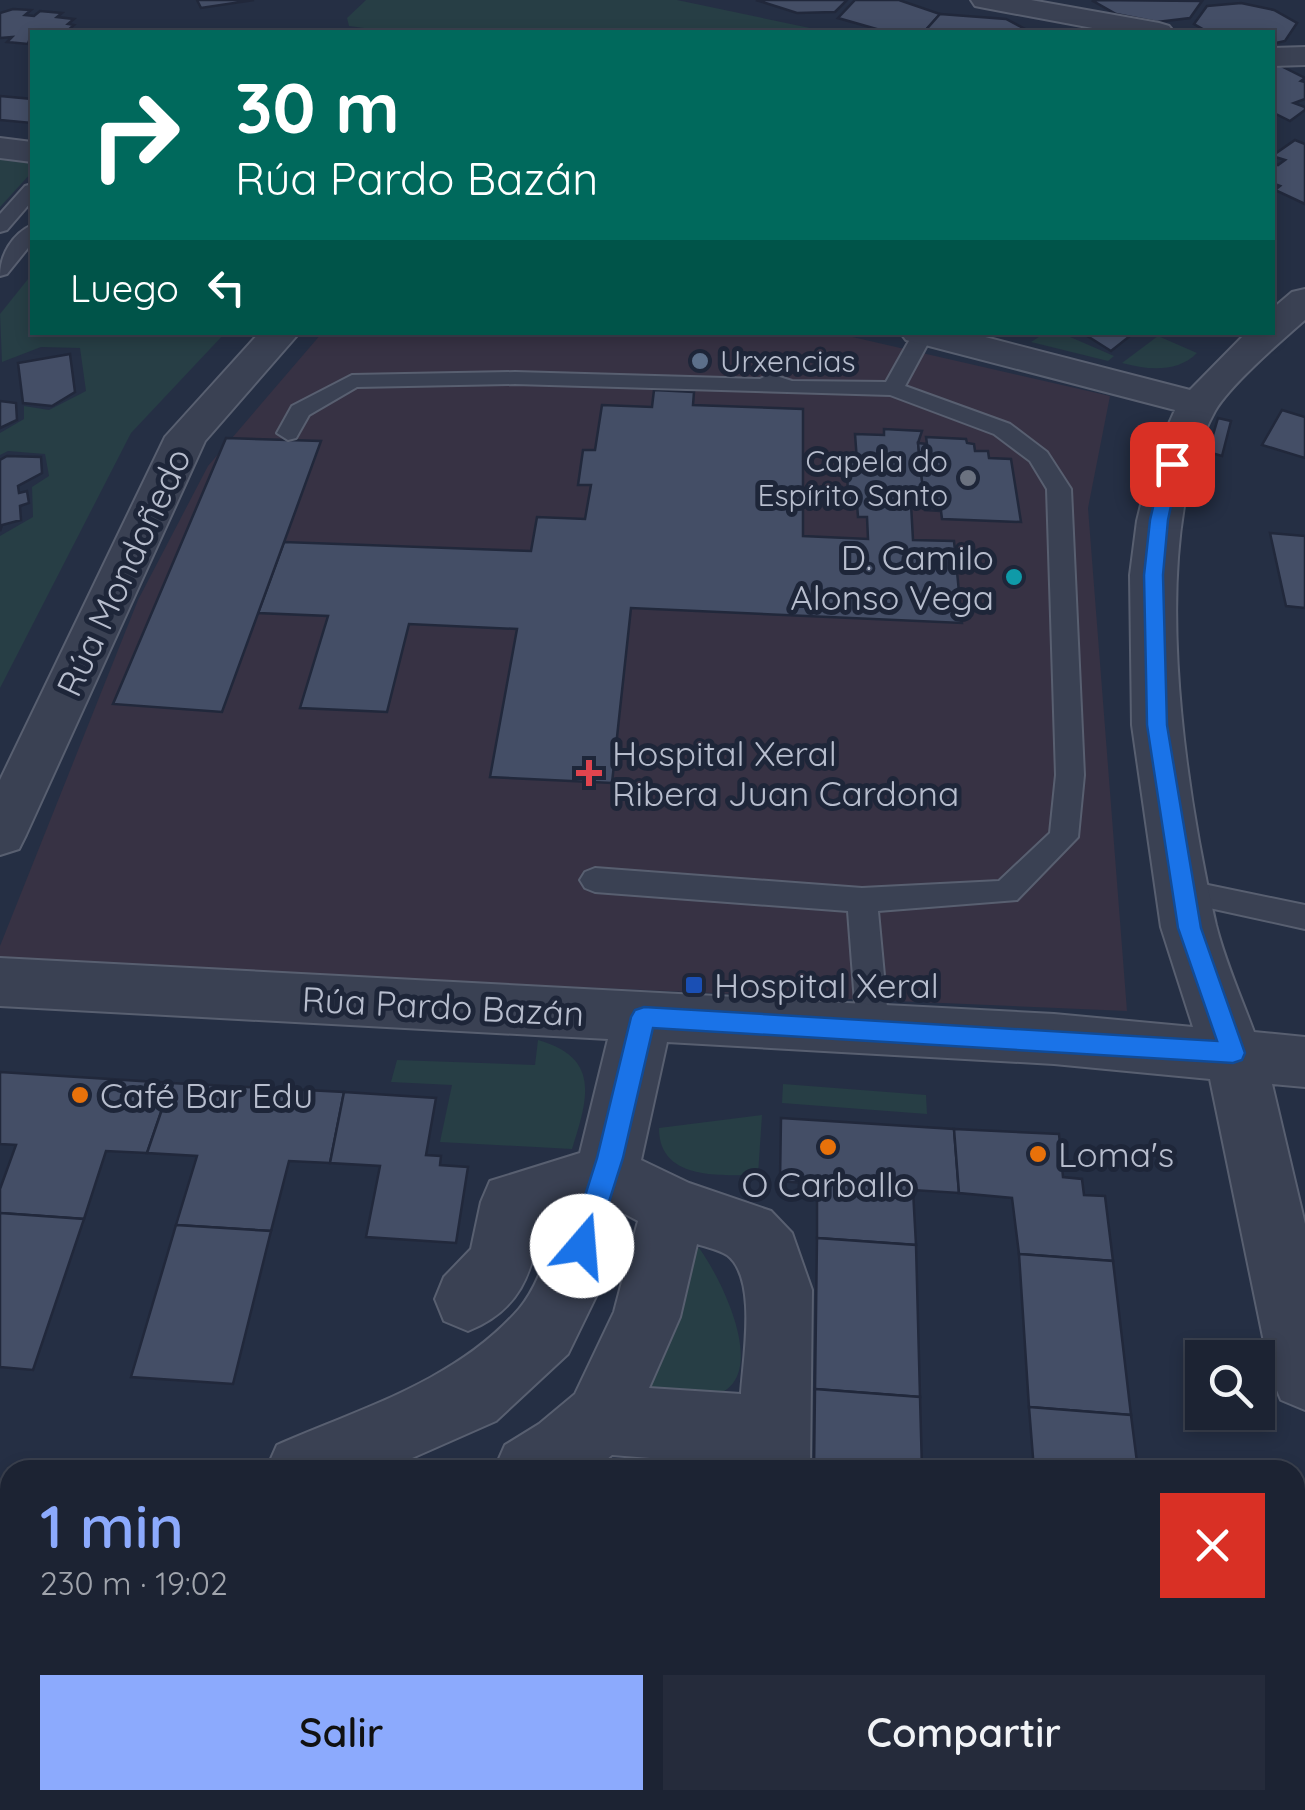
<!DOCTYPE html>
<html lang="es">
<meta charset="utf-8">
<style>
:root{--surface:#1c2333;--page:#252b3b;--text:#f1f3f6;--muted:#a0a4ac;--line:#3a404e;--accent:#8caafd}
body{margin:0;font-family:Quicksand,sans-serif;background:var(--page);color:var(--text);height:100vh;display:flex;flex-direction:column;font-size:38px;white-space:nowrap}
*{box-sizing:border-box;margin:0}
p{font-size:32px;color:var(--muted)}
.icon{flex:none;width:55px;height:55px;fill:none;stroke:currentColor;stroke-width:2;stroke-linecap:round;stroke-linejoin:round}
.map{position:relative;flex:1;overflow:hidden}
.details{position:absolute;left:0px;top:1460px;width:1305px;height:350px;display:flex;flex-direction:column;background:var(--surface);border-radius:30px 30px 0 0;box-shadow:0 5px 15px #0003,0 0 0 2px var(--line)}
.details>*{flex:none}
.banner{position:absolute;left:30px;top:30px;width:1245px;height:305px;border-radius:0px;box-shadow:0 5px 15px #0003,0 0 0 2px var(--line);background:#00695c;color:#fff;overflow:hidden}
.fabs{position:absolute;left:1185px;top:1340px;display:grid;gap:20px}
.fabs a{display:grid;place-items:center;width:90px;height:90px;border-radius:0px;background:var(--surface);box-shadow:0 5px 15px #0003,0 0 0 2px var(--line);font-size:50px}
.pin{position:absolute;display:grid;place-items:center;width:85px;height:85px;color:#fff;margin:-42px;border-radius:20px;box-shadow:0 5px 15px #0006}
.me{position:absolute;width:110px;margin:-55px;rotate:18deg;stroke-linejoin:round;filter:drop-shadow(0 0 8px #0008)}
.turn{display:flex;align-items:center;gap:35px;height:210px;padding:0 40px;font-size:45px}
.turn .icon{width:130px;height:130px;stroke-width:2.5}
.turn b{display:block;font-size:70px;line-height:85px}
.then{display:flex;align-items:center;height:95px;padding:0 40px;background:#0003;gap:20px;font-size:38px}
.round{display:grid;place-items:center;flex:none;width:105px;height:105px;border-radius:0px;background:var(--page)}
.headline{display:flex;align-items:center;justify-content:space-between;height:170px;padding:0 40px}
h1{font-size:60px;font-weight:600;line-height:75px;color:var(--accent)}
.cta{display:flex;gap:20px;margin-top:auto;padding:20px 40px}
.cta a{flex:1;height:115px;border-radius:0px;background:var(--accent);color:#111;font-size:40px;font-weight:600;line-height:115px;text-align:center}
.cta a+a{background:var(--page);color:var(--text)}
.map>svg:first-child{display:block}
.medical{fill:#373244}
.green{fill:#273e45}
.building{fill:#444e66;stroke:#21283b;stroke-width:2.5}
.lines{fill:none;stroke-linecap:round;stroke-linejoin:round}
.lane-casing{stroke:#585f70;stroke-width:4}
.street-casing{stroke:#585f70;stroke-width:4}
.lane{fill:#3a4153;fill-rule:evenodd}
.street{fill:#3a4153;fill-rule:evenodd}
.route{fill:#1a73e8;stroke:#114b97;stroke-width:2.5}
.service-dot{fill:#5c6f8a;stroke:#1e2639;stroke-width:4}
.worship-dot{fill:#6b7280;stroke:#1e2639;stroke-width:4}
.culture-dot{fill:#0f9aa8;stroke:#1e2639;stroke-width:4}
.health-dot{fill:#e0444e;stroke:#1e2639;stroke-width:4}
.transit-dot{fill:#1a4fb4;stroke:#1e2639;stroke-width:4}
.food-dot{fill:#e8710a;stroke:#1e2639;stroke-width:4}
.labels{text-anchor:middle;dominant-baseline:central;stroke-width:10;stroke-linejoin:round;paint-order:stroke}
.far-poi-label{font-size:30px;fill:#b7bdcd;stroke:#1e2639;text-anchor:start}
.poi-label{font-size:35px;fill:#b7bdcd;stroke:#1e2639;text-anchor:start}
.street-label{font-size:35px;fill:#b7bdcd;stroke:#1e2639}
</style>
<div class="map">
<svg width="1305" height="1810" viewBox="0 0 1305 1810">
<rect width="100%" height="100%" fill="#252f44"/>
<!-- medical -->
<path class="medical" d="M 322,333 L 835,333 L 1110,396 L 1088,508 L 1127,1011 L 0,962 L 0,946 L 138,600 L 208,466 Z"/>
<!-- green -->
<g class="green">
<path d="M 366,0 L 677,0 L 829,32 L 394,32 L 349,26 L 347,18 Z"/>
<path d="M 0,157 L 32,162 L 32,172 L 0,207 Z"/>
<path d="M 32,274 L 32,332 L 225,333 L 131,433 L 0,688 L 0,536 L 33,517 L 32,487 L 49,476 L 45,454 L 8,451 L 0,455 L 0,433 L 24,419 L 24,406 L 49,410 L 86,391 L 80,348 L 41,347 L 2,362 L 0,314 Z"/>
<path d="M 1045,333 L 1061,333 L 1114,356 L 1108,361 L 1031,342 Z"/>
<path d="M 1158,336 L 1197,353 C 1177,373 1148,370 1122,363 Z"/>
<path d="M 538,1040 C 601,1058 588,1098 572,1149 L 440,1142 L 452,1085 L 391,1082 L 397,1060 L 535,1065 Z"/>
<path d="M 783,1084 L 926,1095 L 927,1114 L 782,1103 Z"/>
<path d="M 762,1115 L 758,1175 C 721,1175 659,1181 659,1128 Z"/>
<path d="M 687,1247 L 699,1248 C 722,1279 777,1389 705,1397 C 684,1399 657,1390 636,1386 Z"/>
<path d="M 10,1794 L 10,1800 L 162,1800 L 159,1810 L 0,1810 L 0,1799 Z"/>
<path d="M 187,1800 L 344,1800 L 339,1810 L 184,1810 Z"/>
<path d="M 952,1800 L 1277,1800 L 1272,1810 L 953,1810 Z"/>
</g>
<!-- building -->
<g class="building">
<path d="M 197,0 L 254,0 L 201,8 Z"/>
<path d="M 756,0 L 847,0 L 835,12 L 797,13 Z"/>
<path d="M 855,0 L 899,0 L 940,14 L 924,32 L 887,32 L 838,18 Z"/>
<path d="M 1093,1 L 1094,0 L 1202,1 L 1190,18 L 1157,22 L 1116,14 Z"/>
<path d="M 1241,3 L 1274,10 L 1297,23 L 1285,41 L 1276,43 L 1272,42 L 1272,32 L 1208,32 L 1194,24 L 1207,6 Z"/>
<path d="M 13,9 L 31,10 L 25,15 L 34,16 L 40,11 L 62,13 L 57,17 L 74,19 L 68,24 L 74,25 L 66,32 L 32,32 L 28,44 L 7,42 L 12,37 L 0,38 L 0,13 Z"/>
<path d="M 940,14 L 1006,19 L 1029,31 L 924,32 Z"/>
<path d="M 1279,65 L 1305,78 L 1301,81 L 1305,82 L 1305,99 L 1294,103 L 1305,107 L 1305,110 L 1290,121 L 1272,112 L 1272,69 Z"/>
<path d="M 0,96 L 32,99 L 32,123 L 0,120 Z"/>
<path d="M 1295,140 L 1305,144 L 1305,204 L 1275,190 L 1280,186 L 1272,183 L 1272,163 L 1278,165 L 1285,160 L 1272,156 Z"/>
<path d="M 1081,332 L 1135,332 L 1111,351 Z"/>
<path d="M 70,354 L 75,392 L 52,406 L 23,403 L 18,363 Z"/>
<path d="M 654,390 L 694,392 L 693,405 L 803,409 L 803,536 L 868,539 L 867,517 L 858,517 L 857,504 L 848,503 L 847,461 L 857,461 L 855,434 L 884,435 L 884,429 L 922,431 L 918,443 L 924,497 L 911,504 L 913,540 L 954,541 L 962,623 L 631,608 L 612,783 L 490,777 L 517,629 L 409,624 L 387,712 L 300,708 L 328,616 L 258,613 L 284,542 L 531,551 L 537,517 L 585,519 L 591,485 L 578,485 L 583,450 L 595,450 L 602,405 L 652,407 Z"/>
<path d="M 0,401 L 16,403 L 17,420 L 0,428 Z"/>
<path d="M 1282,410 L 1305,417 L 1305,458 L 1262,445 Z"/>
<path d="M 1218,418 L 1231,421 L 1222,456 L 1208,452 Z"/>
<path d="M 926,437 L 966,439 L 967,443 L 974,444 L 975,451 L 988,451 L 989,458 L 1011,459 L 1021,522 L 942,519 L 941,511 L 925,510 L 918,443 L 927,444 Z"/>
<path d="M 226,438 L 321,441 L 222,712 L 113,704 Z"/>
<path d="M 7,456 L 41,457 L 42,473 L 18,486 L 19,493 L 27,491 L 29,503 L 20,506 L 21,520 L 2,525 L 0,531 L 0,460 Z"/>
<path d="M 1270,533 L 1305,536 L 1305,608 L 1286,606 Z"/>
<path d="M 0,1072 L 171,1083 L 147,1153 L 106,1151 L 84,1219 L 0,1213 L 0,1189 L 16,1145 L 0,1144 Z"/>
<path d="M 171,1083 L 344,1092 L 330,1163 L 289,1161 L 271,1231 L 176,1225 L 197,1156 L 147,1153 Z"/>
<path d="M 344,1092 L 436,1098 L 426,1155 L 441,1156 L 440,1165 L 468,1167 L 456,1243 L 366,1237 L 380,1166 L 330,1163 Z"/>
<path d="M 781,1118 L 954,1129 L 959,1193 L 913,1190 L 916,1245 L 817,1238 L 817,1184 L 780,1181 Z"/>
<path d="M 954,1129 L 1059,1134 L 1063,1177 L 1082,1179 L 1084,1195 L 1105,1196 L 1113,1261 L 1019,1254 L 1012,1198 L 959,1193 Z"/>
<path d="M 0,1213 L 84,1219 L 33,1370 L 0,1367 Z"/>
<path d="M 176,1225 L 271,1231 L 233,1384 L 131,1377 Z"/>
<path d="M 817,1238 L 916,1245 L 920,1397 L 815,1389 Z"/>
<path d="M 1019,1254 L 1113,1261 L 1131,1415 L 1029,1407 Z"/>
<path d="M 815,1389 L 920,1397 L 922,1470 L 814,1470 Z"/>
<path d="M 1029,1407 L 1131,1415 L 1138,1470 L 1034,1470 Z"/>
<path d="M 352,1800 L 479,1800 L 478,1810 L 350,1810 Z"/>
<path d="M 584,1800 L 694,1800 L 693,1810 L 583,1810 Z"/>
</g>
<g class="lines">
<!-- lane casing -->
<g class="lane-casing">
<g id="lane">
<path d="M 32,184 L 32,201 L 7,230 L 0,232 L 0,214 L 25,186 Z"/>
<path d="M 32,225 L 32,243 L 7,274 L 0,276 C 0,255 12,234 32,225 Z"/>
<path d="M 914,332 L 933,334 L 905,386 L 1010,424 L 1047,452 L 1071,489 L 1084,775 L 1078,837 L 1017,900 L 878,911 L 889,1029 L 884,1039 L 873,1042 L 862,1039 L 857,1029 L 848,911 L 595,892 L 585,888 L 580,880 L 585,872 L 595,868 L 862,888 L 999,881 L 1050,833 L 1056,775 L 1047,489 L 1030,461 L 994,434 L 890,395 L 515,384 L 357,387 L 309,415 L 296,438 L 288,440 L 277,433 L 292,406 L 352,375 L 515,372 L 760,379 L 770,374 L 792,381 L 886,382 Z"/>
<path d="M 1184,880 L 1305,905 L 1305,929 L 1173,900 L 1169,892 L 1173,884 Z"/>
</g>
</g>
<!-- street casing -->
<g class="street-casing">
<g id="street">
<path d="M 971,0 L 1031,0 L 1159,23 L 1169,26 L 1174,32 L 1114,32 L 985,8 L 975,6 Z"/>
<path d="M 1305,47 L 1305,65 L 1272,66 L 1272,48 Z"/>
<path d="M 0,138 L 32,142 L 32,162 L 0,158 Z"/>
<path d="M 1305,289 L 1305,320 C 1281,341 1230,385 1215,411 C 1145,537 1185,788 1216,925 C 1225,961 1241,997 1254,1032 L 1305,1037 L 1305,1087 L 1272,1084 L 1305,1224 L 1305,1410 L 1281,1400 L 1271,1376 L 1210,1079 L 1054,1064 L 667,1042 L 641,1160 L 689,1183 L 771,1211 L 792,1233 L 812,1290 L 810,1470 L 738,1470 L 738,1465 L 612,1455 L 594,1470 L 494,1470 L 505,1445 L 539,1424 L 575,1394 L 614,1312 L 638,1221 L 625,1214 L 603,1282 L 568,1354 L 496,1421 L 385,1470 L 266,1470 L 277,1445 C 362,1408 456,1381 519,1309 C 540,1284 549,1247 560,1217 L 541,1222 C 532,1274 520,1310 468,1331 L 444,1321 L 435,1299 L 444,1277 L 471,1249 L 481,1202 L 490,1181 L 580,1153 L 608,1039 L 0,1006 L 0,958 L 1054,1014 L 1193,1027 L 1161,927 L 1132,725 L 1130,575 L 1137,521 L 1151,464 L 1175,410 L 906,340 L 900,332 L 966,332 L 1190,390 L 1247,332 L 1272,332 L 1272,309 L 1292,292 ZM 697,1244 C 706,1247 719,1250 727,1255 C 758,1278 743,1359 741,1394 L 649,1388 L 680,1317 Z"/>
<path d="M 260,332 L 300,332 L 205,441 L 26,835 L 19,849 L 0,855 L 0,780 L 165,437 Z"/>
<path d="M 10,1558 L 10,1635 L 0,1639 L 0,1562 Z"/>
<path d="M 10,1654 L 10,1732 L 0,1736 L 0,1658 Z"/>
</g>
</g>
<!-- lane -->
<use href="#lane" class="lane"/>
<!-- street -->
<use href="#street" class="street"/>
</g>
<!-- route -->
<path class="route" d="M 1172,459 L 1180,464 L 1168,520 L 1163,575 L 1167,725 L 1201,928 L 1245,1053 L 1242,1060 L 1233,1063 L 653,1028 L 623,1158 L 595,1246 L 592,1254 L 582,1258 L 572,1254 L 569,1246 L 597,1158 L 631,1017 L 635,1010 L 644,1007 L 1217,1041 L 1178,928 L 1147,725 L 1144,575 L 1150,520 L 1163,464 Z"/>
<!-- markers -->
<circle class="service-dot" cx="700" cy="361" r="10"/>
<circle class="worship-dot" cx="968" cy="478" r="10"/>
<circle class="culture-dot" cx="1014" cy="577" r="10"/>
<path class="health-dot" d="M584 758h10v10h10v10h-10v10h-10v-10h-10v-10h10z"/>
<rect class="transit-dot" x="684" y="975" width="20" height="20" rx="5"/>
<g class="food-dot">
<circle cx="80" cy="1095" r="10"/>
<circle cx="828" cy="1147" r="10"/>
<circle cx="1038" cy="1154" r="10"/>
</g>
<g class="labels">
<!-- far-poi labels -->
<g class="far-poi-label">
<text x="720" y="361">Urxencias</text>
<text x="948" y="461" text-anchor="end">Capela do<tspan x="948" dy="34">Espírito Santo</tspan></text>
</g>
<!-- poi labels -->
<g class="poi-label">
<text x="994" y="557" text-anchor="end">D. Camilo<tspan x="994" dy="40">Alonso Vega</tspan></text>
<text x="612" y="753">Hospital Xeral<tspan x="612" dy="40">Ribera Juan Cardona</tspan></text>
<text x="714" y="985">Hospital Xeral</text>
<text x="100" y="1095">Café Bar Edu</text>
<text x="1058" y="1154">Loma's</text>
<text x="828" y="1184" text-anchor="middle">O Carballo</text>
</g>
<!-- street labels -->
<g class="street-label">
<text transform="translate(123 572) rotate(-65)">Rúa Mondoñedo</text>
<text transform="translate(443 1006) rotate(3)">Rúa Pardo Bazán</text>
</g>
</g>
</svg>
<div class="fabs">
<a><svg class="icon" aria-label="search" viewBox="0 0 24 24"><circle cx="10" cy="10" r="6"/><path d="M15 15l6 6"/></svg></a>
</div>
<div class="pin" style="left:1172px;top:464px;background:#d93025"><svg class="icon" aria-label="arrive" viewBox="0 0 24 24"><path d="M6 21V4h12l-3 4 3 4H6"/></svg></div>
<svg class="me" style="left:582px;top:1246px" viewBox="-20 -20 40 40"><circle r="19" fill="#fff"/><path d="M0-13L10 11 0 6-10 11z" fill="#1a73e8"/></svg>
<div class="banner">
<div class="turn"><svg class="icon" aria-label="right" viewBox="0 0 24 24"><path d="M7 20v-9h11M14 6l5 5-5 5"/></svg><div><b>30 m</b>Rúa Pardo Bazán</div></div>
<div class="then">Luego<svg class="icon" aria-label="left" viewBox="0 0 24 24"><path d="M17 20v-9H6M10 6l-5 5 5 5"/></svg></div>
</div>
<section class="details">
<div class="headline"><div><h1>1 min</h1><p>230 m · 19:02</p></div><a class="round" style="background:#d93025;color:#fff"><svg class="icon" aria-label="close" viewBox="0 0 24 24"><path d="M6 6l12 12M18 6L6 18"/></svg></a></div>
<div class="cta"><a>Salir</a><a>Compartir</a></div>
</section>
</div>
